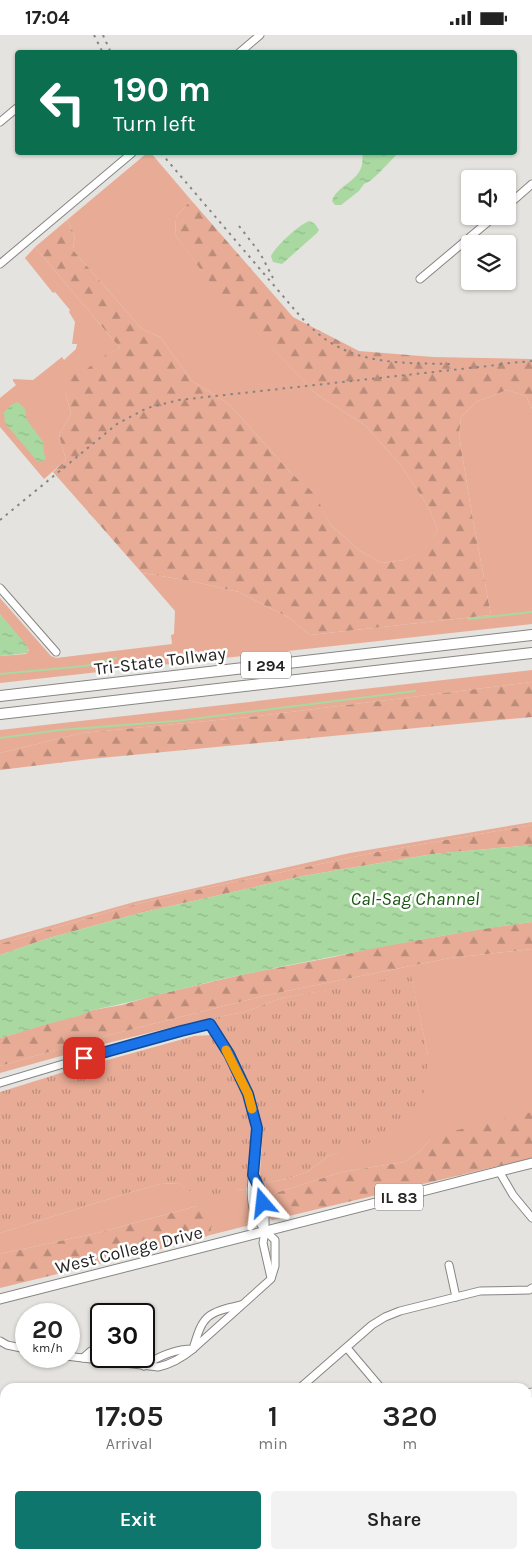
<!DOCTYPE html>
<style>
:root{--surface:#fff;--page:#f2f2f2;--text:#222;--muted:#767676;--accent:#0f766e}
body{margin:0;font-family:Karla,sans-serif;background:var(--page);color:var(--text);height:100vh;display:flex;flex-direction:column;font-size:19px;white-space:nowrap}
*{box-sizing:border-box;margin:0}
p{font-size:16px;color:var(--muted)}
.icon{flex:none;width:28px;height:28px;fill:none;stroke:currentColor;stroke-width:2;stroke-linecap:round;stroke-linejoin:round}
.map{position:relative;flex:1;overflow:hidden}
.drawer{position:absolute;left:0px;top:1348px;width:532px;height:176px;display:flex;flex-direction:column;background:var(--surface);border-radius:15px 15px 0 0;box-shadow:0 1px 4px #0004}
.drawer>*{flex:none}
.hud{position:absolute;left:15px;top:15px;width:502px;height:105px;border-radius:5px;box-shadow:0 1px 4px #0004;background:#0b6e4f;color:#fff;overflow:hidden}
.buttons{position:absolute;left:461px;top:135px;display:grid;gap:10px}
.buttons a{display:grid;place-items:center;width:55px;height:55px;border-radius:5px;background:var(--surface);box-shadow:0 1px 4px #0004;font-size:25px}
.speed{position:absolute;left:15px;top:1268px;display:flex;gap:10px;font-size:25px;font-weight:700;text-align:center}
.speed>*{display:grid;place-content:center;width:65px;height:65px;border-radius:50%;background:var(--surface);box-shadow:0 1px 4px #0004;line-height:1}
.speed small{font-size:12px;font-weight:400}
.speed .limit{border:2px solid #111;border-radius:8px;background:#fff;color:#111}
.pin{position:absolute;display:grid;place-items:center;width:42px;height:42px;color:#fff;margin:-21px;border-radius:10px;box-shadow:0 2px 8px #0006}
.me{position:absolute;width:55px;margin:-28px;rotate:343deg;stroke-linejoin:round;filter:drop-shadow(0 0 4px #0008)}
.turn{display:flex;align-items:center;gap:18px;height:105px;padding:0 15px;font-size:22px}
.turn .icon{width:65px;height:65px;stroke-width:2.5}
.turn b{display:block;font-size:35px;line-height:42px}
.eta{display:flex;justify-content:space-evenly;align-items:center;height:85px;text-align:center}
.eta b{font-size:30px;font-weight:600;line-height:35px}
.button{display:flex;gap:10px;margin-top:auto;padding:10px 15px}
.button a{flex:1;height:58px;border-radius:5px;background:var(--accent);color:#fff;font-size:20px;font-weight:600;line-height:58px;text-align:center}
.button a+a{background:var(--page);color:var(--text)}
.status{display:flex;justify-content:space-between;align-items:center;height:35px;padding:0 25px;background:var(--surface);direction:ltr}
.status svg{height:14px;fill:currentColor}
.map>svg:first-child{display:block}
.green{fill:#e8ac96}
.forest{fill:url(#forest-firs)}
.park{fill:url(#park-tufts)}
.water{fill:url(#water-ripples)}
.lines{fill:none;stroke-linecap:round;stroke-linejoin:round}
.stream{stroke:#a9d8a1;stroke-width:2}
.minor-casing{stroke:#878682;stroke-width:9}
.major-casing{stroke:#878682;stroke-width:11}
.highway-casing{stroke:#878682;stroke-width:12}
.minor{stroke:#fff;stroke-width:7}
.major{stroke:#fff;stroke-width:9}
.highway{stroke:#fff;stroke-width:10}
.rail{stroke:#868582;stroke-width:2;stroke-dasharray:2.5 5;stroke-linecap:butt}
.route-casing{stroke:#114b97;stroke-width:12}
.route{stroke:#1a73e8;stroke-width:9}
.slow{stroke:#f59e0b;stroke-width:9}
.labels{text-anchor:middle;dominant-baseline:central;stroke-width:5;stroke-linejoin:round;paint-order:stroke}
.shield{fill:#fff;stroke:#666665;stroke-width:1}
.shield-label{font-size:16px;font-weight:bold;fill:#252423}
.street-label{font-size:18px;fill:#252423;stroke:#fff}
.water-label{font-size:19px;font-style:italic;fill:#1a5810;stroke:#fff}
</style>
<div class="status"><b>17:04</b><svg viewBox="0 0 49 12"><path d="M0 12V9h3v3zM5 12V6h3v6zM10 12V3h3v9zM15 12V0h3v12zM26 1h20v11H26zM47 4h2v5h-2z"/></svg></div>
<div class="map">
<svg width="532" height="1523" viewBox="0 0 532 1523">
<defs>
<pattern id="forest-firs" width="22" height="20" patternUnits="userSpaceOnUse" patternTransform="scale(1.25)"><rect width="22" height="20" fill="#e8ac96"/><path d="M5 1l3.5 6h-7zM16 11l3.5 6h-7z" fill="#bc8c7a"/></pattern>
<pattern id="park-tufts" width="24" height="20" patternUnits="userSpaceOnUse" patternTransform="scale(1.25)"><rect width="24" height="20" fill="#e8ac96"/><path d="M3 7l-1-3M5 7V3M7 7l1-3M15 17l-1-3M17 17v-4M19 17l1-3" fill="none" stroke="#bc8c7a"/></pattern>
<pattern id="water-ripples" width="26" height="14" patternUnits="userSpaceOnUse" patternTransform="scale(1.25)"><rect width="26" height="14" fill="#a9d8a1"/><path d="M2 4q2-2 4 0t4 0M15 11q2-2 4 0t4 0" fill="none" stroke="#91b98a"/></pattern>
</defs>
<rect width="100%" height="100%" fill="#e4e3df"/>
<!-- green -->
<g class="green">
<path d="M 147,118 L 151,118 L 191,165 L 175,183 L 176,201 L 212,249 L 316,359 L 365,390 L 399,428 L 429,473 L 438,495 L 424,515 L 404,525 L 382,528 L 360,516 L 331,490 L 313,458 L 291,438 L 229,369 L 192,346 L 160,302 L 142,294 L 73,215 L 75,200 L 67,185 Z"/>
<path d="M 35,212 L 120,313 C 97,325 83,338 65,356 L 71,379 L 59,400 L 66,425 L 44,444 L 0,392 L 0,363 L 16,350 L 13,346 L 13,344 L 33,345 L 62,322 L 64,325 L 76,314 L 77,309 L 72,309 L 75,287 L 69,277 L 70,275 L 55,257 L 53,258 L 25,223 Z"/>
<path d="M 507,355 L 526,361 L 532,374 L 532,589 L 0,648 L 0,621 L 26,619 L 29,615 L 0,579 L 0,563 L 51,621 L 56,623 L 172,609 L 171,600 L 174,599 L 175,576 L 142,538 L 191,546 L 239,557 L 288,582 L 310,600 L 491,580 L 471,474 L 459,400 L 461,382 L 476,367 Z"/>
<path d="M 532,635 L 532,647 L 249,682 L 82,698 L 0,718 L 0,695 Z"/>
<path d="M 532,787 L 532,790 L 377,817 L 178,859 L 122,873 L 0,909 L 0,905 L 134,867 L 350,818 Z"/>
<path d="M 532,914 L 532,1078 L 429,1106 L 418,1118 L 404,1127 L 342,1137 L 263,1162 L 260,1149 L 286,1144 L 307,1137 L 330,1120 L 354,1112 L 428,1020 L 411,941 L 282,963 L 244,977 L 193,987 L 104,1009 L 0,1038 L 0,1031 L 94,1004 L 267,960 L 450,923 Z"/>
<path d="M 178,1148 L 191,1157 L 246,1154 L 247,1166 L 253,1185 L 250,1190 L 210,1200 L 212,1190 L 197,1171 L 97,1198 L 0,1219 L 0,1198 L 128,1158 L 161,1149 Z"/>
</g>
<!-- forest -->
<g class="forest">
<path d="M 191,165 L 293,282 L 359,316 L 433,322 L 532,324 L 532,374 L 526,361 L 507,355 L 476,367 L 461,382 L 459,400 L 471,474 L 491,580 L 310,600 L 288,582 L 239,557 L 191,546 L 142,538 L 53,437 L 66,425 L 59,400 L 71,379 L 65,356 L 70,339 L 87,334 L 100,323 L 120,313 L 35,212 L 67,185 L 75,200 L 73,215 L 142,294 L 160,302 L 192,346 L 229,369 L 291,438 L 314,458 L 331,490 L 360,516 L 382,528 L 404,525 L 424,514 L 438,495 L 429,473 L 399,428 L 365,390 L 316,359 L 212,250 L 176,201 L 175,183 Z"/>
<path d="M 532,647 L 532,682 L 90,724 L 0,735 L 0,718 L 82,698 L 249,682 Z"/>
<path d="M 532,790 L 532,810 L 433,819 L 303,841 L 140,878 L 49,903 L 0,920 L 0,909 L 122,873 L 178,859 L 377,817 Z"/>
<path d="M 532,887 L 532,914 L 450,923 L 267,960 L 94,1004 L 0,1031 L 0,1003 L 93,975 L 122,970 L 152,961 L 245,939 L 334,922 L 372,913 L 487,893 Z"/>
<path d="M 532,1077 L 532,1123 L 272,1185 L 268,1181 L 263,1162 L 342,1137 L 404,1127 L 418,1118 L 429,1106 L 445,1098 Z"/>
<path d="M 197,1171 L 208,1175 L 212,1190 L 210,1200 L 197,1205 L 0,1253 L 0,1219 L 97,1198 Z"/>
</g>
<!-- park -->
<g class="park">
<path d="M 411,940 L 428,1020 L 425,1053 L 415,1085 L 400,1099 L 330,1120 L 307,1137 L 286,1144 L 260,1149 C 259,1132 263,1115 262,1099 C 257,1057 234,1019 213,983 L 244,977 L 282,963 Z"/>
<path d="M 211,1000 C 244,1053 262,1090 246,1154 C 232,1154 213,1162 203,1161 C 193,1160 185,1153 178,1148 L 161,1149 L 128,1158 L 0,1198 L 0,1057 L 64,1037 L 194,1001 Z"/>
</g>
<!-- water -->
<g class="water">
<path d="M 363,118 L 398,118 L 379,138 L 370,146 L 364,149 L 359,156 L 341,170 L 335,170 L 332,166 C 337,151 356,147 361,133 C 363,129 362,123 363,118 Z"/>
<path d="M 310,186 L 315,189 L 319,195 L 317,198 L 282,229 L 273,227 L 271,221 C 275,212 300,188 310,186 Z"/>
<path d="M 18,367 L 25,374 L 27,385 L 43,407 L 44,418 L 46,424 L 43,426 L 37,426 L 5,388 L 4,377 L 11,370 Z"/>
<path d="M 0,579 L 28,612 L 28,618 L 0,621 Z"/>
<path d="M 532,810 L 532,887 C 436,900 340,920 246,939 C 195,949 144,965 93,975 C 87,977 82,980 76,982 C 51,987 26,996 0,1003 L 0,920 L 49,903 L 140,878 L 303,841 L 433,819 Z"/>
</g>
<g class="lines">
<!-- stream -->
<g class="stream">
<path d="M 468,584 L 532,577"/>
<path d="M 0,639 L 85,631 L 116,623"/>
<path d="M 0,703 L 60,695 L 176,686 L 415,656"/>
</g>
<!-- minor casing -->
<g class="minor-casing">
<g id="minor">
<path d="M 239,18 L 260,0"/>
<path d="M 0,87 L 18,72"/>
<path d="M 508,170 L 532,149"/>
<path d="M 0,229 L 132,118"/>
<path d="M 420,244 L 495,181"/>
<path d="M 0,553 L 56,617"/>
<path d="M 0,1048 L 100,1018 L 210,989 C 228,1017 255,1060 257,1094 C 260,1137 233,1169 275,1205 L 275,1231 L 271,1244 L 193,1314 C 182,1323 172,1329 158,1332 L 66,1321"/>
<path d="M 499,1136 L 513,1160 L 532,1183"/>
<path d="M 253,1140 L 259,1155 L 265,1180 L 265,1197 L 263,1208 L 271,1243"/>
<path d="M 449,1230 L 456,1262"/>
<path d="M 0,1306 L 7,1310 L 26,1314"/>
<path d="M 347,1313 L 380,1352"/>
<path d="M 136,1321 L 144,1331 C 159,1321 176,1314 193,1314 C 203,1280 206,1278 241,1270"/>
<path d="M 83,1323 L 91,1316 L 101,1310"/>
<path d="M 301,1352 L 372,1290 L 385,1282 L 400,1276 L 480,1256 L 529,1255 L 532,1253"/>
<path d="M 528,1358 L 532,1357"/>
<path d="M 0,1392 L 5,1393"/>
<path d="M 188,1519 L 191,1523"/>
<path d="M 370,1519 L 373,1523"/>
<path d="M 521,1519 L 525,1523"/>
<path d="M 258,1523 L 268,1519"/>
</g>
</g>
<!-- major casing -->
<g class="major-casing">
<path id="major" d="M 0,1264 L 532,1128"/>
</g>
<!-- highway casing -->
<g class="highway-casing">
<g id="highway">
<path d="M 0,661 L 532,600"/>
<path d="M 0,679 L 532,618"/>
</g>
</g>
<!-- minor -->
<use href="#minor" class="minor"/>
<!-- major -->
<use href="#major" class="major"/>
<!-- highway -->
<use href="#highway" class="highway"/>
<!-- rail -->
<g class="rail">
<path d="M 94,0 L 103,18"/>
<path d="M 103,0 L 111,18"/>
<path d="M 161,118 L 294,274 C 300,281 307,289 315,296 C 353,330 402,328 450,329"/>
<path d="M 239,191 L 260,218 L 273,243"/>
<path d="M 500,329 L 532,326"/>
<path d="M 0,485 L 117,389 L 147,373 L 179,365 L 506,329"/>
</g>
</g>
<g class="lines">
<!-- route casing -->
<g class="route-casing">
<path id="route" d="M 84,1023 L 181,996 L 210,989 L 229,1019 L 248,1059 L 257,1093 L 253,1140 L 260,1155 L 263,1168"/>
</g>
<!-- route -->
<use href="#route" class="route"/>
<!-- slow -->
<path class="slow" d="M 226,1015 L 248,1059 L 252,1074"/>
</g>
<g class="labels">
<!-- shield labels -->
<g class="shield">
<rect x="241" y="616.5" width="50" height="27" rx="4"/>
<rect x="375" y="1148.5" width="48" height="27" rx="4"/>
</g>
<g class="shield-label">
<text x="266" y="630">I 294</text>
<text x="399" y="1162">IL 83</text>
</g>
<!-- street labels -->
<g class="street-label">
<text transform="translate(160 626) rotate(-7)">Tri-State Tollway</text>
<text transform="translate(129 1215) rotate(-14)">West College Drive</text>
</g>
<!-- water labels -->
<g class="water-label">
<text x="415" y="864">Cal-Sag Channel</text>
</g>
</g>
</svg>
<div class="buttons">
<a><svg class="icon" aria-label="sound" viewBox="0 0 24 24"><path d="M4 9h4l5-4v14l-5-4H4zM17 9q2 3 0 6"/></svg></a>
<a><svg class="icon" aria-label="layers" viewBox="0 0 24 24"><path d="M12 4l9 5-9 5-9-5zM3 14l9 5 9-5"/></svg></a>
</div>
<div class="speed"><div>20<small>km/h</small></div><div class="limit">30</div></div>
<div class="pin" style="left:84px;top:1023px;background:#d93025"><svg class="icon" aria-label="arrive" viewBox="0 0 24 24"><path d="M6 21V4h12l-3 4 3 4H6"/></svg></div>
<svg class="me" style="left:263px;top:1168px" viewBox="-20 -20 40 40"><path d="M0-17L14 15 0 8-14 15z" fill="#1a73e8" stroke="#fff" stroke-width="4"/></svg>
<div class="hud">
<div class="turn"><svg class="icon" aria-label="left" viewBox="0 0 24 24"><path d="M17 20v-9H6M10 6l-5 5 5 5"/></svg><div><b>190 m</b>Turn left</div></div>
</div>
<section class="drawer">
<div class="eta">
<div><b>17:05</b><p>Arrival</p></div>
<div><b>1</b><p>min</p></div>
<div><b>320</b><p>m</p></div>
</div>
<div class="button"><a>Exit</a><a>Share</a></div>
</section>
</div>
